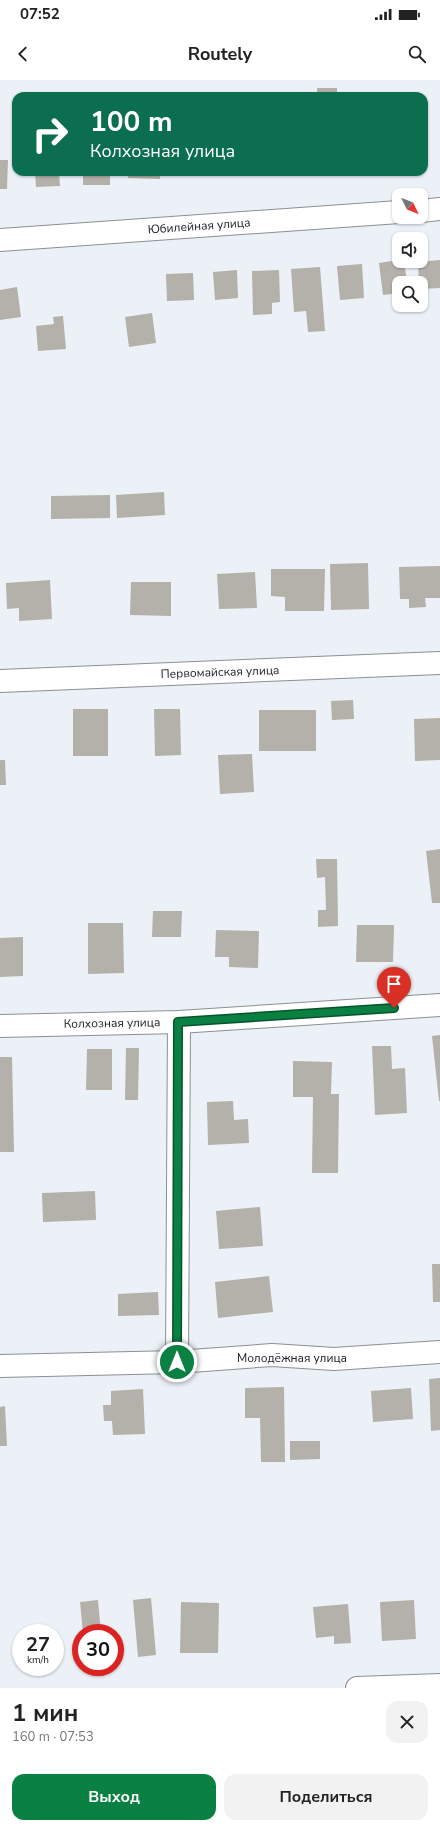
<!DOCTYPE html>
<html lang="ru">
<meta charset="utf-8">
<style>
:root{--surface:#fff;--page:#f2f2f2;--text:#222;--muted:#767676;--accent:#0b8043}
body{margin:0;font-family:"Nunito Sans",sans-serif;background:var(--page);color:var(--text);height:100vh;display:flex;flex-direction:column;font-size:15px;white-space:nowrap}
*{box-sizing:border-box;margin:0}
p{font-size:13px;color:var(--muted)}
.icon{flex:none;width:22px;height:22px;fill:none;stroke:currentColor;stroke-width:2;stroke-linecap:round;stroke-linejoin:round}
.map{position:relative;height:1608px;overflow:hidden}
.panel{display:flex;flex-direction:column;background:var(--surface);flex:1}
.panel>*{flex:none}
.hud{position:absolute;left:12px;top:12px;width:416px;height:84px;border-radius:12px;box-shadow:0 1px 3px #0004;background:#0b6e4f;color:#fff;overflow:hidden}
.needle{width:26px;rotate:133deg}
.tools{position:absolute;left:392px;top:108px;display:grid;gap:8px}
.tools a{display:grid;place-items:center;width:36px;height:36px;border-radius:8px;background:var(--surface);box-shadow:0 1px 3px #0004;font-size:20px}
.speed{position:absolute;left:12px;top:1544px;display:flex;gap:8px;font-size:20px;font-weight:700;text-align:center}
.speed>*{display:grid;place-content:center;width:52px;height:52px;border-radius:50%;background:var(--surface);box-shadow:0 1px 3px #0004;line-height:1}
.speed small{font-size:10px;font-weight:400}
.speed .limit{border:6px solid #d22;background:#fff;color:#111}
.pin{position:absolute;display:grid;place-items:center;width:34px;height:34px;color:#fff;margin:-41px -17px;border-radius:50% 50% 50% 0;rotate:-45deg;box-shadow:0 0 4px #0007}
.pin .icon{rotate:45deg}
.me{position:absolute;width:44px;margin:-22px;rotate:0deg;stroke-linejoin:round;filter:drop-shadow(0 0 3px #0008)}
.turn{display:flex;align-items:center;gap:14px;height:84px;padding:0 12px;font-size:18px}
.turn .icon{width:52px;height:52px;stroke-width:2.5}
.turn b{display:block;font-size:28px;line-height:34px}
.round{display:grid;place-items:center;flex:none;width:42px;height:42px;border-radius:12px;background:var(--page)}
.overview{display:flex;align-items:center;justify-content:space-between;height:68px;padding:0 12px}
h1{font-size:24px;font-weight:700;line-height:30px}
.cta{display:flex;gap:8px;margin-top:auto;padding:8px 12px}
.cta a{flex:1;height:46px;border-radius:12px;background:var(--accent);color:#fff;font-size:16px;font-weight:700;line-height:46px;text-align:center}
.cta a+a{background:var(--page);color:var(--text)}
.status{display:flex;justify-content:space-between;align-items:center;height:28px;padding:0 20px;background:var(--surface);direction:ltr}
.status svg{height:11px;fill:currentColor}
header{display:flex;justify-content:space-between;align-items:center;height:52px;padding:0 12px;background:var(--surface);font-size:18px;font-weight:700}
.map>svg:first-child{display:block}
.building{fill:#b4b0aa}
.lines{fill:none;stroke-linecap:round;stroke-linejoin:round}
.minor-casing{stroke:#8b8f94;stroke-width:24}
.minor{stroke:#fff;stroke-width:22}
.route-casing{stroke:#07532c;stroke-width:10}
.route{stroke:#0b8043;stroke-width:7}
.labels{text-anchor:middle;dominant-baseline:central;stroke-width:4;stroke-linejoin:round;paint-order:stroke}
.street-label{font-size:12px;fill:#202224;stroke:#fdfdff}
</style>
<div class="status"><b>07:52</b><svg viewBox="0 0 49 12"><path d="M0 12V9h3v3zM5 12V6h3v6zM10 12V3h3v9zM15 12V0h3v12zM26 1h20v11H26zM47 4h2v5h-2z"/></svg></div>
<header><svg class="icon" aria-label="back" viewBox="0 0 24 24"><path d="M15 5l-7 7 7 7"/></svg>Routely<svg class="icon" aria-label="search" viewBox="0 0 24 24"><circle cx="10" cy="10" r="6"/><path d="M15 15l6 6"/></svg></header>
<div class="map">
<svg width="440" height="1608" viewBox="0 0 440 1608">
<rect width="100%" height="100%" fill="#ecf0f7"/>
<!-- building -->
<g class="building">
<rect x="317" y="8" width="20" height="8"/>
<path d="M 0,80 L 8,80 L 7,109 L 0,109 Z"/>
<path d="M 35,92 L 59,92 L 60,106 L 36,107 Z"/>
<rect x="83" y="92" width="27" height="13"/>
<path d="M 128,92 L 160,92 L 160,99 L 128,98 Z"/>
<path d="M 238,92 L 263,92 L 263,94 L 238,95 Z"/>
<path d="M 399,180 L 404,181 L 407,203 L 399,203 L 399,213 L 383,215 L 379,183 Z"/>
<path d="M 440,180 L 440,208 L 421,209 L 421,203 L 419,203 L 418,182 Z"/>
<path d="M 362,184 L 364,218 L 340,220 L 337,186 Z"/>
<path d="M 320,187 L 325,251 L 308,252 L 306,231 L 294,232 L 291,189 Z"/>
<path d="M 237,190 L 238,218 L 215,220 L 213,192 Z"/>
<path d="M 279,190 L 280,222 L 272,223 L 272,234 L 253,235 L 252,191 Z"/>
<path d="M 193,193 L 194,220 L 167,221 L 166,194 Z"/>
<path d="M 17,207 L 21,237 L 0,240 L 0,210 Z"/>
<path d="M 152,233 L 156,263 L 129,267 L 125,237 Z"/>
<path d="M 63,236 L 66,269 L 38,271 L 36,246 L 54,244 L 53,237 Z"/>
<path d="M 164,412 L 165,435 L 117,438 L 116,415 Z"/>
<path d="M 110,415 L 110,438 L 51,439 L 51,416 Z"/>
<path d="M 368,483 L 369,529 L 331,530 L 330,484 Z"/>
<path d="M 440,486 L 440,518 L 425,518 L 426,527 L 409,528 L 409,519 L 400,519 L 399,487 Z"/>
<path d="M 271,489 L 325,489 L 324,531 L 285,531 L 285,517 L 271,516 Z"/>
<path d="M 255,492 L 257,528 L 219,529 L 217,494 Z"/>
<path d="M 50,500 L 52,539 L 19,541 L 19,528 L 7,529 L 6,503 Z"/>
<path d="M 131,502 L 171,502 L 171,536 L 130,535 Z"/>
<path d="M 353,620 L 354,639 L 332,640 L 331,621 Z"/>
<rect x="73" y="629" width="35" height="47"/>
<path d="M 154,629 L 180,629 L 181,675 L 155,676 Z"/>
<rect x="259" y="630" width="57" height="41"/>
<path d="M 440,638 L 440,680 L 415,681 L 414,639 Z"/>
<path d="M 252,674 L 254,712 L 220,714 L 218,675 Z"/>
<path d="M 0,680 L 5,680 L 6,705 L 0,705 Z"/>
<path d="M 440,769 L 440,823 L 432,823 L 426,771 Z"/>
<path d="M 316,779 L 337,779 L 338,846 L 318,847 L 318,830 L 326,830 L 325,797 L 317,798 Z"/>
<path d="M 153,831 L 182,831 L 181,857 L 152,857 Z"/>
<path d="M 88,843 L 123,843 L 124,893 L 88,894 Z"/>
<path d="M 357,845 L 394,845 L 393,882 L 356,882 Z"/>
<path d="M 216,850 L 259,851 L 258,888 L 229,887 L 229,877 L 215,877 Z"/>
<path d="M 23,857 L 23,896 L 0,897 L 0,858 Z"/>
<path d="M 440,955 L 440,1021 L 439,1021 L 432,956 Z"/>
<path d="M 372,966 L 391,966 L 392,989 L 405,988 L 407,1033 L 375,1035 Z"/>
<path d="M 126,968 L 139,968 L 138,1020 L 125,1020 Z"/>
<path d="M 87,969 L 112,969 L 112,1010 L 86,1010 Z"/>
<path d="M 0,977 L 12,977 L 14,1072 L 0,1072 Z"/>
<path d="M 293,981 L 332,982 L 331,1014 L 339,1014 L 338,1093 L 312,1093 L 313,1017 L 293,1017 Z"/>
<path d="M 233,1021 L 234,1040 L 248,1039 L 249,1063 L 208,1065 L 207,1022 Z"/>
<path d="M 95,1111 L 96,1140 L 43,1142 L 42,1113 Z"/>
<path d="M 260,1127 L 263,1166 L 219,1169 L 216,1131 Z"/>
<path d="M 432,1184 L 440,1184 L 440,1222 L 433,1222 Z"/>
<path d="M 269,1196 L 273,1232 L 218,1238 L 215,1202 Z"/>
<path d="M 158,1212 L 159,1235 L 118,1236 L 118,1214 Z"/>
<path d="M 440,1298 L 440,1350 L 431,1351 L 429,1299 Z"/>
<path d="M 284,1307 L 285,1382 L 261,1382 L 260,1338 L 245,1338 L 245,1308 Z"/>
<path d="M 411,1308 L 413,1339 L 373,1342 L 371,1311 Z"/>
<path d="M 143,1309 L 145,1354 L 113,1355 L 112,1341 L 104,1341 L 103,1325 L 111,1325 L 111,1311 Z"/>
<path d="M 5,1326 L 7,1366 L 0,1366 L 0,1327 Z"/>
<path d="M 290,1361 L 320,1361 L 320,1379 L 290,1380 Z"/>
<path d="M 151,1518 L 156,1575 L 138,1577 L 133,1520 Z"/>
<path d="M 98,1520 L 101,1553 L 83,1553 L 80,1522 Z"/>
<path d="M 414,1520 L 416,1559 L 382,1561 L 380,1522 Z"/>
<path d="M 181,1522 L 219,1523 L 218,1573 L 180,1573 Z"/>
<path d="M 348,1524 L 351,1563 L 334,1564 L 334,1556 L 316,1558 L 313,1527 Z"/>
</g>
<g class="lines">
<!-- minor casing -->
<g class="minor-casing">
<g id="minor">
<path d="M 421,131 L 440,129"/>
<path d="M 0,160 L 399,132"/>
<path d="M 0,601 L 440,583"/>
<path d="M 0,946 L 179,942 L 440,925"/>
<path d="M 177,1282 L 179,942"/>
<path d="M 0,1286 L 177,1282 L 272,1275 L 334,1279 L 440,1272"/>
<path d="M 357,1608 L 440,1605"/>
</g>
</g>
<!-- minor -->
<use href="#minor" class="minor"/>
</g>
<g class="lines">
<!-- route casing -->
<g class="route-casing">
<path id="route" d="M 177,1282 L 178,942 L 394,928"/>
</g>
<!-- route -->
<use href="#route" class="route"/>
</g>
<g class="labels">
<!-- street labels -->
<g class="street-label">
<text transform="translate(199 146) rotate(-4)">Юбилейная улица</text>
<text transform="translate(220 592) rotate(-2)">Первомайская улица</text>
<text transform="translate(112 943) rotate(-1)">Колхозная улица</text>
<text x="292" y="1278">Молодёжная улица</text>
</g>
</g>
</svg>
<div class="tools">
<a><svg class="needle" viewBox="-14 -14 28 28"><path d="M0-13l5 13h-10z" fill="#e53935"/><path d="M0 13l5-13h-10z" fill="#767676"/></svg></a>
<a><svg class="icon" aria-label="sound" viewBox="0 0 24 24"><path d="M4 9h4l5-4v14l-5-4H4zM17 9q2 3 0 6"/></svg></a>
<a><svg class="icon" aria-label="search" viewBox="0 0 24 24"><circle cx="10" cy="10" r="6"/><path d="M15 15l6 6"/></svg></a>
</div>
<div class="speed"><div>27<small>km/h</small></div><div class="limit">30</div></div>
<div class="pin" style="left:394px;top:928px;background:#d93025"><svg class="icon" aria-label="arrive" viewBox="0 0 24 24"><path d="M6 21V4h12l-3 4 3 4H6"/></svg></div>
<svg class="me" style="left:177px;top:1282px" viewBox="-20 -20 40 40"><circle r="17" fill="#0b8043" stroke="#fff" stroke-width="3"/><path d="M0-11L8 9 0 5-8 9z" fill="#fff"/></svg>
<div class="hud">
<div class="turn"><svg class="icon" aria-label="right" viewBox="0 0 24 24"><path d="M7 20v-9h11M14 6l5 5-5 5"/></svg><div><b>100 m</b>Колхозная улица</div></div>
</div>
</div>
<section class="panel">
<div class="overview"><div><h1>1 мин</h1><p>160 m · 07:53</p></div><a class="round"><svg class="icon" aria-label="close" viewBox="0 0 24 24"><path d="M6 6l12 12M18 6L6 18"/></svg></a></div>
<div class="cta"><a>Выход</a><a>Поделиться</a></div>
</section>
